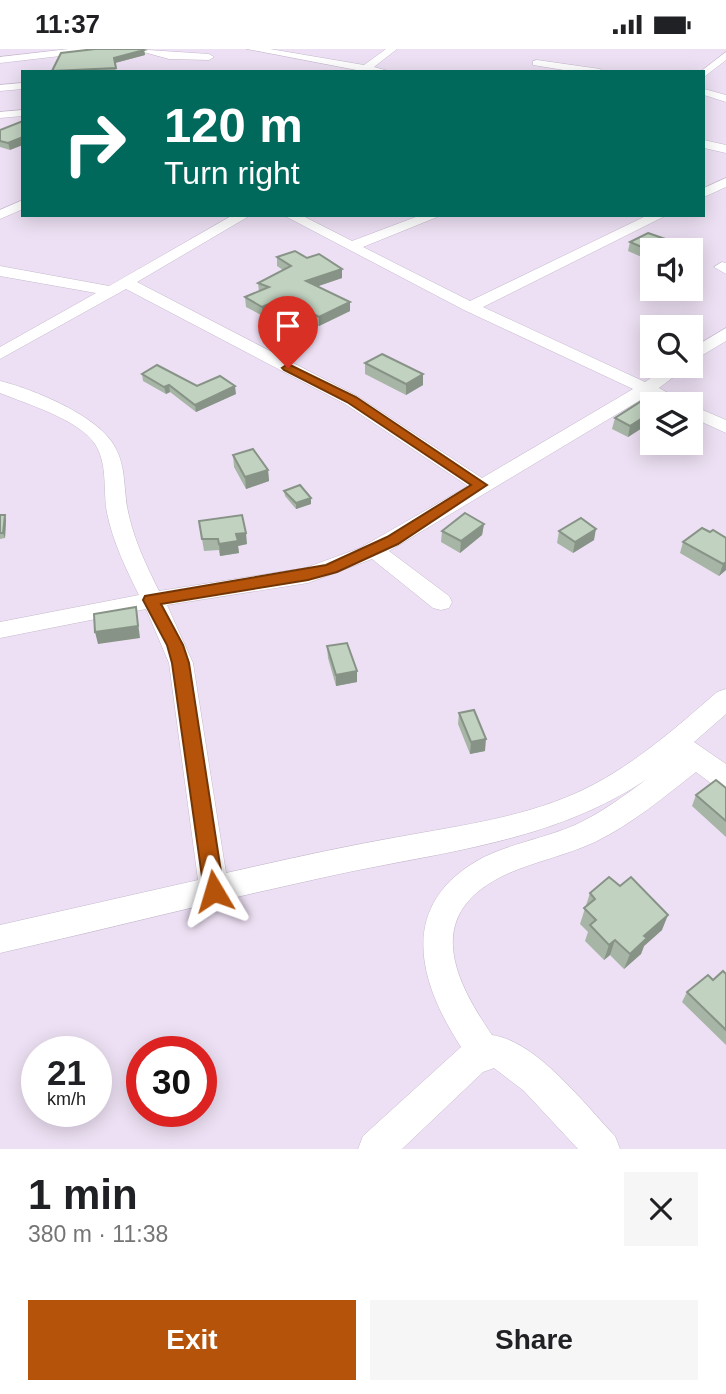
<!DOCTYPE html>
<meta charset="utf-8">
<style>
:root{--surface:#fff;--page:#f6f6f6;--text:#202124;--muted:#757577;--accent:#b45309}
body{margin:0;font-family:Arial,sans-serif;background:var(--page);color:var(--text);height:100vh;display:flex;flex-direction:column;font-size:26px;white-space:nowrap}
*{box-sizing:border-box;margin:0}
p{font-size:23px;color:var(--muted)}
.icon{flex:none;width:38px;height:38px;fill:none;stroke:currentColor;stroke-width:2;stroke-linecap:round;stroke-linejoin:round}
.map{position:relative;height:1100px;overflow:hidden}
.details{display:flex;flex-direction:column;background:var(--surface);flex:1}
.details>*{flex:none}
.hud{position:absolute;left:21px;top:21px;width:684px;height:147px;border-radius:0px;box-shadow:0 4px 18px #0003;background:#00695c;color:#fff;overflow:hidden}
.tools{position:absolute;left:640px;top:189px;display:grid;gap:14px}
.tools a{display:grid;place-items:center;width:63px;height:63px;border-radius:0px;background:var(--surface);box-shadow:0 4px 18px #0003;font-size:35px}
.speed{position:absolute;left:21px;top:987px;display:flex;gap:14px;font-size:35px;font-weight:700;text-align:center}
.speed>*{display:grid;place-content:center;width:91px;height:91px;border-radius:50%;background:var(--surface);box-shadow:0 4px 18px #0003;line-height:1}
.speed small{font-size:18px;font-weight:400}
.speed .limit{border:10px solid #d22;background:#fff;color:#111}
.pin{position:absolute;display:grid;place-items:center;width:60px;height:60px;color:#fff;margin:-72px -30px;border-radius:50% 50% 50% 0;rotate:-45deg;box-shadow:0 0 7px #0007}
.pin .icon{rotate:45deg}
.me{position:absolute;width:77px;margin:-38px;rotate:353deg;stroke-linejoin:round;filter:drop-shadow(0 0 5px #0008)}
.turn{display:flex;align-items:center;gap:24px;height:147px;padding:0 28px;font-size:32px}
.turn .icon{width:91px;height:91px;stroke-width:2.5}
.turn b{display:block;font-size:49px;line-height:60px}
.round{display:grid;place-items:center;flex:none;width:74px;height:74px;border-radius:0px;background:var(--page)}
.summary{display:flex;align-items:center;justify-content:space-between;height:119px;padding:0 28px}
h1{font-size:42px;font-weight:800;line-height:52px}
.action{display:flex;gap:14px;margin-top:auto;padding:14px 28px}
.action a{flex:1;height:80px;border-radius:0px;background:var(--accent);color:#fff;font-size:28px;font-weight:800;line-height:80px;text-align:center}
.action a+a{background:var(--page);color:var(--text)}
.status{display:flex;justify-content:space-between;align-items:center;height:49px;padding:0 35px;background:var(--surface);direction:ltr}
.status svg{height:19px;fill:currentColor}
.map>svg:first-child{display:block}
.lines{fill:none;stroke-linecap:round;stroke-linejoin:round}
.minor-casing{stroke:#c5b9cc;stroke-width:1}
.minor{fill:#fff;fill-rule:evenodd}
.wall{fill:#a6b5a5}
.shaded-wall{fill:#879386}
.building{fill:#c1d2c0;stroke:#879386;stroke-width:2}
.route{fill:#b45309;stroke:#753606;stroke-width:2}
</style>
<div class="status"><b>11:37</b><svg viewBox="0 0 49 12"><path d="M0 12V9h3v3zM5 12V6h3v6zM10 12V3h3v9zM15 12V0h3v12zM26 1h20v11H26zM47 4h2v5h-2z"/></svg></div>
<div class="map">
<svg width="726" height="1100" viewBox="0 0 726 1100">
<rect width="100%" height="100%" fill="#ede0f4"/>
<g class="lines">
<!-- minor casing -->
<g class="minor-casing">
<g id="minor">
<path d="M 69,0 L 100,0 L 95,3 L 0,14 L 0,8 Z"/>
<path d="M 133,0 L 209,5 L 214,8 L 209,11 L 169,10 Z"/>
<path d="M 247,0 L 270,0 L 364,16 L 386,0 L 397,0 L 374,18 L 392,23 L 367,23 Z"/>
<path d="M 726,3 L 726,11 L 704,28 L 704,23 L 700,23 Z"/>
<path d="M 537,11 L 600,20 L 605,23 L 576,23 L 533,16 L 533,12 Z"/>
<path d="M 23,34 L 23,40 L 0,42 L 0,36 Z"/>
<path d="M 704,40 L 726,46 L 726,53 L 704,46 Z"/>
<path d="M 23,61 L 23,67 L 0,69 L 0,63 Z"/>
<path d="M 704,91 L 726,96 L 726,104 L 704,99 Z"/>
<path d="M 726,129 L 726,138 L 704,148 L 704,139 Z"/>
<path d="M 23,151 L 23,160 L 0,170 L 0,161 Z"/>
<path d="M 233,166 L 251,166 L 137,233 L 357,347 L 482,429 L 633,340 L 464,261 L 283,166 L 301,166 L 352,192 L 421,166 L 442,166 L 363,198 L 470,252 L 648,166 L 667,166 L 483,258 L 645,333 L 668,317 L 688,317 L 659,339 L 688,355 L 665,355 L 647,347 L 389,502 L 449,547 L 452,553 L 449,559 L 441,561 L 433,559 L 372,510 L 308,534 L 167,556 L 193,614 L 226,824 C 283,811 341,798 398,788 C 463,776 529,768 589,738 C 636,714 677,678 717,643 L 726,640 L 726,665 L 694,693 L 726,715 L 726,741 L 716,738 L 696,723 C 664,748 632,775 595,793 C 567,806 537,812 509,824 C 424,862 450,925 492,986 C 537,992 585,1056 615,1087 L 620,1100 L 578,1100 L 524,1042 L 494,1019 L 483,1023 L 402,1100 L 358,1100 L 363,1087 L 461,998 C 416,929 398,853 484,808 C 513,794 545,789 575,776 C 601,764 624,747 647,730 C 552,794 439,803 330,827 C 219,851 111,879 0,904 L 0,876 L 198,831 L 169,614 L 146,560 L 0,589 L 0,573 L 139,546 C 126,520 113,493 107,464 C 103,443 108,415 95,395 C 78,370 27,355 0,344 L 0,332 C 33,340 99,367 115,398 C 127,419 123,444 129,467 C 135,493 147,518 159,542 L 305,519 L 360,499 L 468,437 L 345,355 L 126,240 L 0,310 L 0,298 L 96,244 L 0,227 L 0,217 L 109,237 Z"/>
<path d="M 722,213 L 726,214 L 726,225 L 714,218 Z"/>
<path d="M 726,279 L 726,292 L 691,313 L 691,300 Z"/>
<path d="M 691,356 L 726,371 L 726,384 L 691,368 Z"/>
</g>
</g>
<!-- minor -->
<use href="#minor" class="minor"/>
</g>
<!-- wall -->
<g class="wall">
<path d="M 144,1 L 145,6 L 115,14 L 116,23 L 52,22 Z"/>
<path d="M 23,72 L 10,101 L 0,98 L 0,81 Z"/>
<path d="M 630,193 L 653,201 L 653,213 L 628,202 Z"/>
<path d="M 277,208 L 342,229 L 318,237 L 350,253 L 350,262 L 319,277 L 284,258 L 263,267 L 246,258 L 245,248 L 259,243 L 258,234 L 283,221 L 277,217 Z"/>
<path d="M 365,314 L 423,336 L 406,346 L 365,325 Z"/>
<path d="M 142,325 L 197,337 L 236,345 L 196,363 L 170,343 L 166,345 L 143,332 Z"/>
<path d="M 653,359 L 653,372 L 628,388 L 612,380 L 615,369 Z"/>
<path d="M 233,406 L 268,421 L 269,432 L 246,440 L 234,418 Z"/>
<path d="M 284,442 L 311,455 L 296,460 L 285,447 Z"/>
<path d="M 0,466 L 6,471 L 5,489 L 0,490 Z"/>
<path d="M 199,472 L 247,495 L 238,497 L 239,504 L 220,507 L 219,501 L 204,502 Z"/>
<path d="M 484,475 L 482,486 L 460,504 L 441,493 L 442,482 Z"/>
<path d="M 559,482 L 594,491 L 573,504 L 557,494 Z"/>
<path d="M 710,483 L 726,521 L 719,527 L 680,504 L 683,493 Z"/>
<path d="M 327,597 L 357,633 L 336,637 L 328,609 Z"/>
<path d="M 459,664 L 485,702 L 470,705 L 458,675 Z"/>
<path d="M 726,739 L 726,788 L 692,757 L 696,746 Z"/>
<path d="M 590,844 L 662,881 L 644,897 L 641,905 L 624,920 L 610,906 L 604,911 L 585,892 L 588,883 L 580,875 Z"/>
<path d="M 726,925 L 726,996 L 682,953 L 687,943 Z"/>
</g>
<!-- shaded-wall -->
<g class="shaded-wall">
<path d="M 144,1 L 145,6 L 115,14 L 114,9 Z"/>
<path d="M 23,88 L 23,96 L 10,101 L 8,94 Z"/>
<path d="M 680,195 L 679,201 L 665,201 Z"/>
<path d="M 342,220 L 342,229 L 307,241 L 306,232 Z"/>
<path d="M 283,249 L 284,258 L 263,267 L 262,258 Z"/>
<path d="M 350,253 L 350,262 L 319,277 L 319,268 Z"/>
<path d="M 423,325 L 423,336 L 406,346 L 406,335 Z"/>
<path d="M 169,336 L 170,343 L 166,345 L 164,338 Z"/>
<path d="M 235,337 L 236,345 L 196,363 L 195,356 Z"/>
<path d="M 653,362 L 653,372 L 628,388 L 630,377 Z"/>
<path d="M 268,421 L 269,432 L 246,440 L 245,428 Z"/>
<path d="M 311,449 L 311,455 L 296,460 L 296,454 Z"/>
<path d="M 5,466 L 6,471 L 5,489 L 3,484 Z"/>
<path d="M 484,475 L 482,486 L 460,504 L 461,492 Z"/>
<path d="M 596,480 L 594,491 L 573,504 L 575,493 Z"/>
<path d="M 246,484 L 247,495 L 238,497 L 239,504 L 220,507 L 219,495 L 236,485 Z"/>
<path d="M 726,513 L 726,521 L 719,527 L 723,515 Z"/>
<path d="M 136,558 L 140,589 L 98,595 L 95,583 Z"/>
<path d="M 357,622 L 357,633 L 336,637 L 336,626 Z"/>
<path d="M 486,690 L 485,702 L 470,705 L 471,693 Z"/>
<path d="M 668,866 L 662,881 L 644,897 L 641,905 L 624,920 L 630,905 L 644,887 Z"/>
<path d="M 615,891 L 610,906 L 604,911 L 609,896 Z"/>
</g>
<!-- building -->
<g class="building">
<path d="M 95,0 L 140,0 L 144,1 L 114,9 L 116,19 L 52,22 L 61,4 Z"/>
<path d="M 23,72 L 23,88 L 8,94 L 0,92 L 0,81 Z"/>
<path d="M 648,184 L 680,195 L 665,201 L 653,201 L 653,203 L 630,193 Z"/>
<path d="M 295,202 L 307,209 L 319,205 L 342,220 L 306,232 L 350,253 L 319,268 L 283,249 L 262,258 L 245,248 L 269,238 L 258,234 L 291,217 L 277,208 Z"/>
<path d="M 382,305 L 423,325 L 406,335 L 365,314 Z"/>
<path d="M 157,316 L 197,337 L 220,327 L 235,337 L 195,356 L 169,336 L 164,338 L 142,325 Z"/>
<path d="M 640,353 L 653,359 L 653,362 L 630,377 L 615,369 Z"/>
<path d="M 253,400 L 268,421 L 245,428 L 233,406 Z"/>
<path d="M 300,436 L 311,449 L 296,454 L 284,442 Z"/>
<path d="M 465,464 L 484,475 L 461,492 L 442,482 Z"/>
<path d="M 0,466 L 5,466 L 3,484 L 0,484 Z"/>
<path d="M 242,466 L 246,484 L 236,485 L 238,492 L 219,495 L 218,490 L 202,490 L 199,472 Z"/>
<path d="M 581,469 L 596,480 L 575,493 L 559,482 Z"/>
<path d="M 702,479 L 710,483 L 713,481 L 726,489 L 726,513 L 723,515 L 683,493 Z"/>
<path d="M 136,558 L 138,577 L 95,583 L 94,565 Z"/>
<path d="M 347,594 L 357,622 L 336,626 L 327,597 Z"/>
<path d="M 474,661 L 486,690 L 471,693 L 459,664 Z"/>
<path d="M 716,731 L 726,739 L 726,772 L 696,746 Z"/>
<path d="M 609,828 L 620,837 L 631,828 L 668,866 L 644,887 L 647,889 L 630,905 L 615,891 L 609,896 L 590,876 L 596,871 L 584,859 L 595,850 L 590,844 Z"/>
<path d="M 723,922 L 726,925 L 726,981 L 687,943 L 708,926 L 713,931 Z"/>
</g>
<!-- route -->
<path class="route" d="M 288,315 L 356,348 L 487,436 L 398,495 L 337,523 L 308,531 L 161,555 L 183,596 L 189,614 L 224,842 L 221,849 L 214,851 L 207,849 L 204,842 L 172,614 L 167,596 L 143,551 L 145,547 L 326,516 L 387,488 L 471,436 L 347,353 L 284,321 L 282,319 Z"/>
</svg>
<div class="tools">
<a><svg class="icon" aria-label="sound" viewBox="0 0 24 24"><path d="M4 9h4l5-4v14l-5-4H4zM17 9q2 3 0 6"/></svg></a>
<a><svg class="icon" aria-label="search" viewBox="0 0 24 24"><circle cx="10" cy="10" r="6"/><path d="M15 15l6 6"/></svg></a>
<a><svg class="icon" aria-label="layers" viewBox="0 0 24 24"><path d="M12 4l9 5-9 5-9-5zM3 14l9 5 9-5"/></svg></a>
</div>
<div class="speed"><div>21<small>km/h</small></div><div class="limit">30</div></div>
<div class="pin" style="left:288px;top:319px;background:#d93025"><svg class="icon" aria-label="arrive" viewBox="0 0 24 24"><path d="M6 21V4h12l-3 4 3 4H6"/></svg></div>
<svg class="me" style="left:214px;top:842px" viewBox="-20 -20 40 40"><path d="M0-17L14 15 0 8-14 15z" fill="#b45309" stroke="#fff" stroke-width="4"/></svg>
<div class="hud">
<div class="turn"><svg class="icon" aria-label="right" viewBox="0 0 24 24"><path d="M7 20v-9h11M14 6l5 5-5 5"/></svg><div><b>120 m</b>Turn right</div></div>
</div>
</div>
<section class="details">
<div class="summary"><div><h1>1 min</h1><p>380 m · 11:38</p></div><a class="round"><svg class="icon" aria-label="close" viewBox="0 0 24 24"><path d="M6 6l12 12M18 6L6 18"/></svg></a></div>
<div class="action"><a>Exit</a><a>Share</a></div>
</section>
